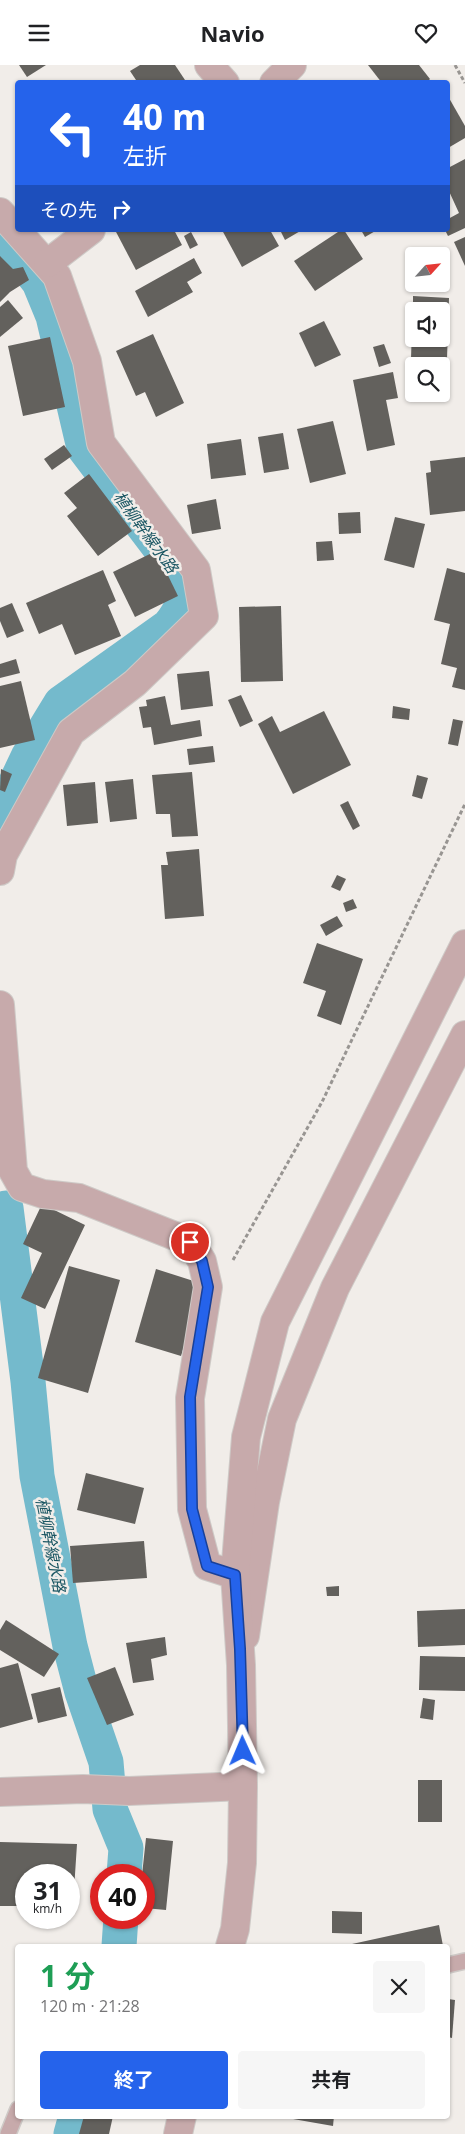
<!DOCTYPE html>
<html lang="ja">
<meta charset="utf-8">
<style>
:root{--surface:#fff;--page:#f6f6f6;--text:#202124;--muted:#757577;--accent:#2563eb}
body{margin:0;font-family:"Open Sans","Noto Sans JP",sans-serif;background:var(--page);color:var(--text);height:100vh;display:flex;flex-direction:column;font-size:19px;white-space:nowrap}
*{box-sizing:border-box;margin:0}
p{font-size:16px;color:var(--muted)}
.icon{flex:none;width:28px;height:28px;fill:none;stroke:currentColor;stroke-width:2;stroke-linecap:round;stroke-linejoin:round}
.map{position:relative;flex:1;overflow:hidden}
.side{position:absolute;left:15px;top:1879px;width:435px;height:175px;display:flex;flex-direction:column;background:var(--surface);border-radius:5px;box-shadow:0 1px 4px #0004}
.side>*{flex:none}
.banner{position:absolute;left:15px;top:15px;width:435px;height:152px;border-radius:5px;box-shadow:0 1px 4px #0004;background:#2563eb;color:#fff;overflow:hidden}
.needle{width:32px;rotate:63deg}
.controls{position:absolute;left:405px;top:182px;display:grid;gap:10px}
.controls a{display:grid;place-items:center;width:45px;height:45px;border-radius:5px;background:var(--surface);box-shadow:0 1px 4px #0004;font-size:25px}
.speed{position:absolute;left:15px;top:1799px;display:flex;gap:10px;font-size:25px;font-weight:700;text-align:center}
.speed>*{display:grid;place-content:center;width:65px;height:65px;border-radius:50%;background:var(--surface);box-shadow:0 1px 4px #0004;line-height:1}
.speed small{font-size:12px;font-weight:400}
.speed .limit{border:8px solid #d22;background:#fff;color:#111}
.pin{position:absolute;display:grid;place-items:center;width:42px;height:42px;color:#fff;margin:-21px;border:2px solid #fff;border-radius:50%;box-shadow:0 1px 5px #0007}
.me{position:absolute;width:55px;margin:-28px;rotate:359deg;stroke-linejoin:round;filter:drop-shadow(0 0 4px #0008)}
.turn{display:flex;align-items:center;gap:18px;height:105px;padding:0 25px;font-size:22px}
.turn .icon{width:65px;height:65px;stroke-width:2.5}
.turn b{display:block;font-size:35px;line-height:42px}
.then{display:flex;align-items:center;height:48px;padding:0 25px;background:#0003;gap:10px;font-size:19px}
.round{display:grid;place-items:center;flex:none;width:52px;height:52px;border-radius:5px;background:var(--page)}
.summary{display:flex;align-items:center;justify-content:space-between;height:85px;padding:0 25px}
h1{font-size:30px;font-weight:700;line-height:38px;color:#1e9e55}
.cta{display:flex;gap:10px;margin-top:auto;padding:10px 25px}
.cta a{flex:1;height:58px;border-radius:5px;background:var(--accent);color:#fff;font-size:20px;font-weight:700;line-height:58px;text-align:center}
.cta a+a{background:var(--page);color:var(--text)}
header{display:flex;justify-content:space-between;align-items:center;height:65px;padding:0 25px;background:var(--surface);font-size:22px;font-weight:700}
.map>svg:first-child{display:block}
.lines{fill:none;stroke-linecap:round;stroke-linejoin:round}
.canal{stroke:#74bacc;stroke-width:35}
.building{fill:#63615d}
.service-casing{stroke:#cecac7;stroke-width:18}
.minor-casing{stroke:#cecac7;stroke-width:30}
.tertiary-casing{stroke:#cecac7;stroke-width:30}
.path{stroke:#989592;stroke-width:3;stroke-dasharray:4 2.5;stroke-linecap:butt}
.service{stroke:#c7aaab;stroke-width:15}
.minor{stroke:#c7aaab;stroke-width:28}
.tertiary{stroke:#c7aaab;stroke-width:28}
.route-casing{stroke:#184099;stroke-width:12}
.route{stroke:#2563eb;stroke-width:9}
.labels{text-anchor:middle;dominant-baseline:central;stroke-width:5;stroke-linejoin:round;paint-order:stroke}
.water-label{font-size:16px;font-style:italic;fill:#195562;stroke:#f1ede9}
</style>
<header><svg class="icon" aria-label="menu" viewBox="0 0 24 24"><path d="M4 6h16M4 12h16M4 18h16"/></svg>Navio<svg class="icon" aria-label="heart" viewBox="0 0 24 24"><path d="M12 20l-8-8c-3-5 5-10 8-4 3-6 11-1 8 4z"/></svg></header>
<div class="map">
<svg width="465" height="2069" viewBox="0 0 465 2069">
<rect width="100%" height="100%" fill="#f1ede9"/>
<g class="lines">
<!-- canal -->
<g class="canal">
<path d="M 0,168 L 39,217 L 53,251 L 84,383 L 178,507 C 187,531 185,541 169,561 L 61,638 L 28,692 L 0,751"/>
<path d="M 6,1143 L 28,1316 L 37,1411 L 70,1581 L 82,1627 L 106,1697 L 110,1744 L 126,1783 L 124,1810"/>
<path d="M 119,1881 L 121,1852"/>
<path d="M 71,2069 L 76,2051"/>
</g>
</g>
<!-- building -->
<g class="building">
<path d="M 19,0 L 46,0 L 27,12 Z"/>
<path d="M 140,0 L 175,0 L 185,15 L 182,18 L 138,18 L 130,6 Z"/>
<path d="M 368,0 L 419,0 L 430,14 L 426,18 L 382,18 Z"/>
<path d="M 449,33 L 465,61 L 465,73 L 448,83 L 448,34 Z"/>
<path d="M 465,94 L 465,163 L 448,171 L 445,165 L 448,165 L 448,154 L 459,148 L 448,124 L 448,103 Z"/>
<path d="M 115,165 L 174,165 L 182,180 L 136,205 Z"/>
<path d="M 222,165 L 270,165 L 279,181 L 242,202 Z"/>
<path d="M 280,165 L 302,165 L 285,175 Z"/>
<path d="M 341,165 L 344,165 L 363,194 L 315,226 L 294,196 Z"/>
<path d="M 361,165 L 377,165 L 365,172 Z"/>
<path d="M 191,167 L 198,180 L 190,184 L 184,171 Z"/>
<path d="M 465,172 L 465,201 L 454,177 Z"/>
<path d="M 0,191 L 13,204 L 23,202 L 29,215 L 10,227 L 0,237 Z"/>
<path d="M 194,193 L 202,208 L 187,217 L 193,227 L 148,252 L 135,226 Z"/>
<path d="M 413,231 L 449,233 L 447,294 L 429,293 L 429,301 L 414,301 L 414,325 L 410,324 L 412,263 L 414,263 L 414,274 L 441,274 L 441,246 L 413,246 Z"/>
<path d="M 8,235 L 23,253 L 0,272 L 0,242 Z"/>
<path d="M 324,256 L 341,290 L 315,302 L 299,268 Z"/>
<path d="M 153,269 L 184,338 L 156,352 L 145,327 L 136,331 L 116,286 Z"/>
<path d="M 50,272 L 65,342 L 23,351 L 8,281 Z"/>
<path d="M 384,279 L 391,298 L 379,302 L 373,282 Z"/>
<path d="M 393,307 L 398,333 L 386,335 L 395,380 L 367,386 L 353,315 Z"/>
<path d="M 333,356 L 346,409 L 310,418 L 297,364 Z"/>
<path d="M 283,368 L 289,404 L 264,408 L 258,372 Z"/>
<path d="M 241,374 L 246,410 L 211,414 L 207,379 Z"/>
<path d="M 64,380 L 72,391 L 52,405 L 44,394 Z"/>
<path d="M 465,392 L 465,446 L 430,450 L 426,408 L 431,407 L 430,396 Z"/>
<path d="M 89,409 L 132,466 L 98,491 L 67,451 L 77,443 L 64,428 Z"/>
<path d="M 216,434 L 221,464 L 192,469 L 187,440 Z"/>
<path d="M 360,447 L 361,468 L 339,469 L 338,448 Z"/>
<path d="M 395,452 L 425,459 L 414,503 L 384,495 Z"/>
<path d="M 332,476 L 334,495 L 317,496 L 316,477 Z"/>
<path d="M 156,486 L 178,531 L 135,552 L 113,507 Z"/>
<path d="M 447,503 L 465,508 L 465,625 L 452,622 L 457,603 L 441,599 L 450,559 L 434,555 Z"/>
<path d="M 103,505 L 116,536 L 108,540 L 121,571 L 75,590 L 62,559 L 39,569 L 26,538 Z"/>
<path d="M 12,538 L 24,566 L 7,573 L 0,556 L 0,543 Z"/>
<path d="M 281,541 L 283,616 L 241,617 L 239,542 Z"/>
<path d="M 16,594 L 20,608 L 0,613 L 0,599 Z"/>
<path d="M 209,606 L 213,641 L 181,645 L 177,609 Z"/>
<path d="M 21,616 L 35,675 L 0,683 L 0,621 Z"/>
<path d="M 241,630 L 253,656 L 240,662 L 228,635 Z"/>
<path d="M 165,631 L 171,660 L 200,655 L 202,671 L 154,680 L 151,662 L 143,663 L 139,642 L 147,641 L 146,635 Z"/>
<path d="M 393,641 L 410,644 L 409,655 L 392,653 Z"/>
<path d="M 324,646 L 351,700 L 293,729 L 258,659 L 272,651 L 280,667 Z"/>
<path d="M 453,654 L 463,656 L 458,681 L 448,679 Z"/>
<path d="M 213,681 L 215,697 L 189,700 L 187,684 Z"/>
<path d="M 1,704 L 12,709 L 5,727 L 0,725 Z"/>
<path d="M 192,707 L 198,771 L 172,772 L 170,749 L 156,749 L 152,710 Z"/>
<path d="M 417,710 L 428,713 L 422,734 L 412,731 Z"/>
<path d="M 133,714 L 137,754 L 110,757 L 105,717 Z"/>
<path d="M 95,717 L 98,758 L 67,761 L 63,720 Z"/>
<path d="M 348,736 L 360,761 L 353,765 L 340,740 Z"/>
<path d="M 199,784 L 204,851 L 165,854 L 161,800 L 168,800 L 166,787 Z"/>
<path d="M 337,810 L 346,814 L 340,826 L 331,822 Z"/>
<path d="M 353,834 L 357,843 L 346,847 L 343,838 Z"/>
<path d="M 337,851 L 343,861 L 326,871 L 320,860 Z"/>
<path d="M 317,878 L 363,894 L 341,960 L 317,951 L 326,926 L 303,918 Z"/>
<path d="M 42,1139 L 85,1160 L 45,1244 L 21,1233 L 42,1188 L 23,1179 Z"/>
<path d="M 69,1201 L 120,1215 L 88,1328 L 38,1313 Z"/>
<path d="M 156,1204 L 203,1219 L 181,1291 L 135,1277 Z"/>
<path d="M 86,1408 L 144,1423 L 135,1459 L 77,1445 Z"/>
<path d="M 144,1476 L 147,1513 L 73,1518 L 70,1481 Z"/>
<path d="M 339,1521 L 339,1531 L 327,1531 L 326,1522 Z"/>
<path d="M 465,1544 L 465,1580 L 418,1582 L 417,1546 Z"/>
<path d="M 6,1555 L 59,1589 L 44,1612 L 0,1585 L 0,1565 Z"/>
<path d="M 165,1572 L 167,1590 L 151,1594 L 154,1615 L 133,1618 L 126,1578 Z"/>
<path d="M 420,1591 L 465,1592 L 465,1626 L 419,1625 Z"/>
<path d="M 18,1598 L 33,1654 L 0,1663 L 0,1603 Z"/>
<path d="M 115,1602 L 134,1650 L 107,1660 L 87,1613 Z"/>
<path d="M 60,1622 L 67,1651 L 38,1658 L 31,1629 Z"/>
<path d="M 423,1633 L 435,1635 L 433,1655 L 420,1653 Z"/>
<rect x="418" y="1715" width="24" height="42"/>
<path d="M 146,1773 L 173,1776 L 166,1845 L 144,1843 L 144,1810 L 142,1810 Z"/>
<path d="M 0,1777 L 77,1779 L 73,1840 L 69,1840 L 69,1810 L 26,1810 L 26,1841 L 0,1841 Z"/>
<path d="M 332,1846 L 362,1847 L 362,1869 L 332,1868 Z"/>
<path d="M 439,1860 L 443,1881 L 352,1881 L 352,1879 Z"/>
<path d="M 448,1934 L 455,1935 L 452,1973 L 448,1972 Z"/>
<path d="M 84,2051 L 113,2051 L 109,2069 L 79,2069 Z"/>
<path d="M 276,2051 L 334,2051 L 333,2061 Z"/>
</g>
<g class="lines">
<!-- service casing -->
<g class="service-casing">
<g id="service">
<path d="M 448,1900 L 465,1896"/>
<path d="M 8,2069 L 18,2044"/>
</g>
</g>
<!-- minor casing -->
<g class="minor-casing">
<g id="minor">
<path d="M 209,0 L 225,18"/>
<path d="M 274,18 L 292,0"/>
<path d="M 0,147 L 57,211 L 87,296 L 101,378 L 196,505 L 204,551 L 135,618 L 71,667 L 3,790 L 0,806"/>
<path d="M 48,198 L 91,165"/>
<path d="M 0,940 L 13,1106 L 22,1122 L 43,1129 L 79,1133 L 190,1177 L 202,1196 L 208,1222 L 190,1333 L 192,1444 L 207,1501 L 235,1510"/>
<path d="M 245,1571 L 265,1437 L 282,1354 L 335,1223 L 465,970"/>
</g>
</g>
<!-- tertiary casing -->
<g class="tertiary-casing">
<g id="tertiary">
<path d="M 0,1727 L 83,1724 L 129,1726 L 243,1721"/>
<path d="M 230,1881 L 235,1864 L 242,1798 L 243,1721 L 241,1600 L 235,1510 L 246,1372 L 275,1257 L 465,879"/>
<path d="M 178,2069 L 182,2051"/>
</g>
</g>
<!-- path -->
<g class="path">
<path d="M 455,0 L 465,18"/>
<path d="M 233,1195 L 322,1037 L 465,739"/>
</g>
<!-- service -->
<use href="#service" class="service"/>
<!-- minor -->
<use href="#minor" class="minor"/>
<!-- tertiary -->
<use href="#tertiary" class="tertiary"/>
</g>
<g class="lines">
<!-- route casing -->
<g class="route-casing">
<path id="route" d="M 190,1177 L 202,1196 L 208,1222 L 190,1332 L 192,1444 L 207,1501 L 235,1510 L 240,1584 L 243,1686"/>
</g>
<!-- route -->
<use href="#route" class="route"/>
</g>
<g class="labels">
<!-- water labels -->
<g class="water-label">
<text transform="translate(146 467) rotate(54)">植柳幹線水路</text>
<text transform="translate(51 1480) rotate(79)">植柳幹線水路</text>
</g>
</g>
</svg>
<div class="controls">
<a><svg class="needle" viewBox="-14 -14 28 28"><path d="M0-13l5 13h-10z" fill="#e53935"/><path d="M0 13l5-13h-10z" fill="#757577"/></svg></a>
<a><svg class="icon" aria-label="sound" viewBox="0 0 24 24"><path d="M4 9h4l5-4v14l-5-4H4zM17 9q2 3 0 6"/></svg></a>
<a><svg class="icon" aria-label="search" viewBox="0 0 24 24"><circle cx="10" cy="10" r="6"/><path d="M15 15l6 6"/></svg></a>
</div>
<div class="speed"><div>31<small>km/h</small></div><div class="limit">40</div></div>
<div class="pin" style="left:190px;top:1177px;background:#d93025"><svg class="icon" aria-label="arrive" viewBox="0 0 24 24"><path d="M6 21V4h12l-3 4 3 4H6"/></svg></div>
<svg class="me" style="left:243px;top:1686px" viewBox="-20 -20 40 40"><path d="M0-17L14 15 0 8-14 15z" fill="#2563eb" stroke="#fff" stroke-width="4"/></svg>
<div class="banner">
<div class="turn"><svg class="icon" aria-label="left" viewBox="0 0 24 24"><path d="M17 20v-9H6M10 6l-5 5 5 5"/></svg><div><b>40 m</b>左折</div></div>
<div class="then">その先<svg class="icon" aria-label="right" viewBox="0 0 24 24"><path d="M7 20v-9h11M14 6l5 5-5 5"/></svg></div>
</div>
<section class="side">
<div class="summary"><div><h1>1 分</h1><p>120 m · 21:28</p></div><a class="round"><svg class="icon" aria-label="close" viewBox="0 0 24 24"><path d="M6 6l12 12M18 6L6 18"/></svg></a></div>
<div class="cta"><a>終了</a><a>共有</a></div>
</section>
</div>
